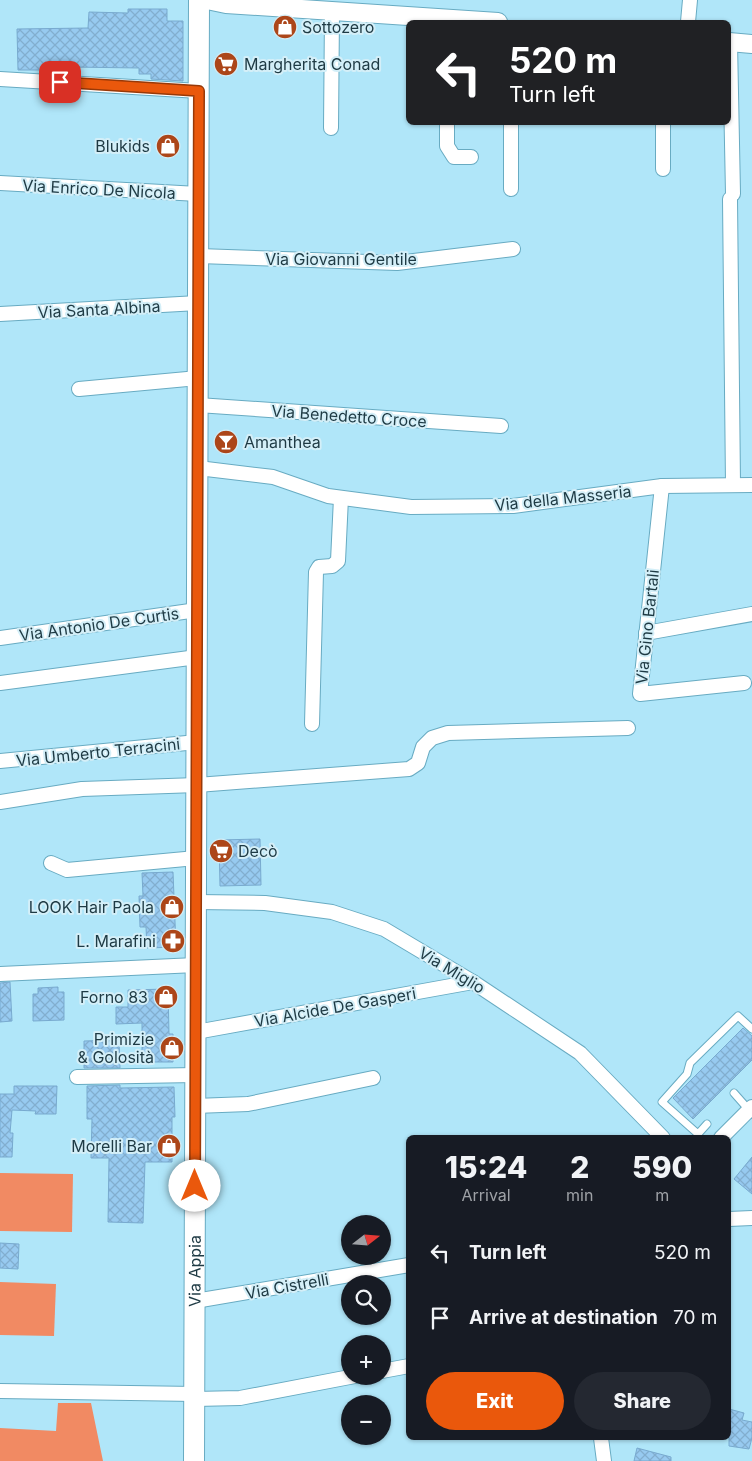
<!DOCTYPE html>
<meta charset="utf-8">
<style>
:root{--surface:#171b24;--page:#242831;--text:#f1f3f6;--muted:#9ea1a6;--accent:#ea580c}
body{margin:0;font-family:Inter,sans-serif;background:var(--page);color:var(--text);height:100vh;display:flex;flex-direction:column;font-size:19px;white-space:nowrap}
*{box-sizing:border-box;margin:0}
p{font-size:16px;color:var(--muted)}
.icon{flex:none;width:28px;height:28px;fill:none;stroke:currentColor;stroke-width:2;stroke-linecap:round;stroke-linejoin:round}
.map{position:relative;flex:1;overflow:hidden}
.drawer{position:absolute;left:406px;top:1135px;width:325px;height:305px;display:flex;flex-direction:column;background:var(--surface);border-radius:8px;box-shadow:0 1px 4px #0004}
.drawer>*{flex:none}
.guide{position:absolute;left:406px;top:20px;width:325px;height:105px;border-radius:8px;box-shadow:0 1px 4px #0004;background:#202124;color:#fff;overflow:hidden}
.needle{width:32px;rotate:73deg}
.tools{position:absolute;left:341px;top:1215px;display:grid;gap:10px}
.tools a{display:grid;place-items:center;width:50px;height:50px;border-radius:50%;background:var(--surface);box-shadow:0 1px 4px #0004;font-size:25px}
.pin{position:absolute;display:grid;place-items:center;width:42px;height:42px;color:#fff;margin:-21px;border-radius:10px;box-shadow:0 2px 8px #0006}
.me{position:absolute;width:55px;margin:-28px;rotate:0deg;stroke-linejoin:round;filter:drop-shadow(0 0 4px #0008)}
.turn{display:flex;align-items:center;gap:18px;height:105px;padding:0 20px;font-size:22px}
.turn .icon{width:65px;height:65px;stroke-width:2.5}
.turn b{display:block;font-size:35px;line-height:42px}
.eta{display:flex;justify-content:space-evenly;align-items:center;height:85px;text-align:center}
.eta b{font-size:30px;font-weight:800;line-height:35px}
.cta{display:flex;gap:10px;margin-top:auto;padding:10px 20px}
.cta a{flex:1;height:58px;border-radius:30px;background:var(--accent);color:#fff;font-size:20px;font-weight:800;line-height:58px;text-align:center}
.cta a+a{background:var(--page);color:var(--text)}
ul{padding:0;list-style:none}
li{display:flex;align-items:center;gap:15px;height:65px;padding:0 20px}
li div{flex:1}
li b{display:block;font-size:19px}
li em{font-style:normal}
.map>svg:first-child{display:block}
.grass{fill:#f18a63}
.building{fill:url(#building-cross-hatch);stroke:#78aacf}
.lines{fill:none;stroke-linecap:round;stroke-linejoin:round}
.service-casing{stroke:#68abc2;stroke-width:9}
.minor-casing{stroke:#68abc2;stroke-width:16}
.tertiary-casing{stroke:#68abc2;stroke-width:20}
.secondary-casing{stroke:#68abc2;stroke-width:22}
.service{stroke:#fff;stroke-width:7}
.minor{stroke:#fff;stroke-width:14}
.tertiary{stroke:#fff;stroke-width:18}
.secondary{stroke:#fff;stroke-width:20}
.route-casing{stroke:#983908;stroke-width:12}
.route{stroke:#ea580c;stroke-width:9}
.labels{text-anchor:middle;dominant-baseline:central;stroke-width:4;stroke-linejoin:round;paint-order:stroke}
.poi-label{font-size:16px;fill:#1e3a44;stroke:#d4eff8;text-anchor:end}
.street-label{font-size:16px;fill:#1e3a44;stroke:#d4eff8}
</style>
<div class="map">
<svg width="752" height="1461" viewBox="0 0 752 1461">
<defs>
<pattern id="building-cross-hatch" width="8" height="8" patternUnits="userSpaceOnUse" patternTransform="scale(1.25)"><rect width="8" height="8" fill="#97caf0"/><path d="M0 0l8 8M0 8l8-8" fill="none" stroke="#82aecf"/></pattern>
</defs>
<rect width="100%" height="100%" fill="#b0e6f9"/>
<!-- grass -->
<g class="grass">
<path d="M 0,1173 L 73,1174 L 72,1232 L 0,1231 Z"/>
<path d="M 0,1282 L 56,1284 L 54,1336 L 0,1335 Z"/>
<path d="M 58,1403 L 91,1403 L 103,1461 L 0,1461 L 0,1428 L 56,1431 Z"/>
</g>
<!-- building -->
<g class="building">
<path d="M 128,9 L 167,9 L 167,21 L 183,21 L 183,81 L 151,79 L 151,74 L 139,74 L 139,68 L 71,67 L 71,70 L 18,70 L 17,29 L 88,28 L 89,12 L 128,13 Z"/>
<path d="M 260,839 L 261,885 L 220,886 L 219,840 Z"/>
<path d="M 173,872 L 176,947 L 147,948 L 146,927 L 140,927 L 139,896 L 143,896 L 142,873 Z"/>
<path d="M 10,982 L 12,1021 L 0,1022 L 0,983 Z"/>
<path d="M 58,987 L 58,992 L 64,992 L 64,1020 L 33,1021 L 33,994 L 38,994 L 38,988 Z"/>
<path d="M 168,989 L 169,1034 L 173,1034 L 173,1062 L 142,1062 L 142,1023 L 116,1024 L 116,1007 L 128,1007 L 128,990 Z"/>
<path d="M 743,1028 L 752,1036 L 752,1060 L 693,1119 L 673,1098 Z"/>
<path d="M 119,1040 L 120,1068 L 84,1068 L 84,1041 Z"/>
<path d="M 120,1085 L 120,1088 L 174,1087 L 175,1117 L 172,1117 L 172,1162 L 145,1162 L 143,1223 L 108,1222 L 109,1158 L 91,1158 L 92,1119 L 87,1119 L 87,1086 Z"/>
<path d="M 14,1086 L 57,1086 L 56,1114 L 35,1114 L 36,1111 L 12,1110 L 10,1133 L 13,1133 L 12,1157 L 0,1157 L 0,1094 L 14,1094 Z"/>
<path d="M 752,1157 L 752,1194 L 734,1179 Z"/>
<path d="M 0,1243 L 19,1244 L 18,1269 L 0,1268 Z"/>
<path d="M 729,1409 L 744,1413 L 742,1420 L 752,1422 L 752,1438 L 749,1449 L 729,1446 Z"/>
<path d="M 637,1448 L 671,1457 L 671,1461 L 634,1461 Z"/>
</g>
<g class="lines">
<!-- service casing -->
<g class="service-casing">
<g id="service">
<path d="M 734,1093 L 749,1110"/>
<path d="M 707,1124 L 698,1134 L 662,1102 L 687,1074 L 690,1063 L 738,1016 L 752,1029"/>
</g>
</g>
<!-- minor casing -->
<g class="minor-casing">
<g id="minor">
<path d="M 688,22 L 690,0"/>
<path d="M 730,42 L 733,194"/>
<path d="M 0,79 L 199,91"/>
<path d="M 447,122 L 447,146 L 454,157 L 471,157"/>
<path d="M 511,122 L 511,189"/>
<path d="M 663,122 L 663,169"/>
<path d="M 331,128 L 332,12"/>
<path d="M 0,183 L 198,194"/>
<path d="M 730,199 L 733,485"/>
<path d="M 199,256 L 397,263 L 513,249"/>
<path d="M 0,314 L 198,303"/>
<path d="M 79,389 L 198,378"/>
<path d="M 198,405 L 501,426"/>
<path d="M 198,468 L 273,477 L 328,496 L 411,507 L 513,506 L 662,486 L 752,485"/>
<path d="M 662,486 L 640,694 L 744,683"/>
<path d="M 646,633 L 752,614"/>
<path d="M 0,638 L 197,610"/>
<path d="M 0,683 L 197,657"/>
<path d="M 312,724 L 316,572 L 319,567 L 332,566 L 338,561 L 341,498"/>
<path d="M 0,761 L 197,742"/>
<path d="M 0,802 L 82,789 L 197,785 L 409,769 L 418,763 L 423,747 L 432,738 L 448,733 L 628,728"/>
<path d="M 51,863 L 67,870 L 196,858"/>
<path d="M 196,902 L 265,903 L 332,912 L 384,929 L 473,982 L 580,1053 L 663,1138"/>
<path d="M 0,974 L 196,965"/>
<path d="M 196,1032 L 473,982"/>
<path d="M 77,1077 L 196,1075"/>
<path d="M 195,1106 L 248,1104 L 373,1078"/>
<path d="M 721,1138 L 752,1107"/>
<path d="M 729,1219 L 752,1218"/>
<path d="M 195,1301 L 409,1265"/>
<path d="M 382,1371 L 409,1366"/>
<path d="M 0,1391 L 195,1394"/>
<path d="M 195,1399 L 240,1398 L 355,1376"/>
<path d="M 601,1438 L 604,1461"/>
</g>
</g>
<!-- tertiary casing -->
<g class="tertiary-casing">
<g id="tertiary">
<path d="M 207,0 L 226,4 L 498,22"/>
<path d="M 729,42 L 752,44"/>
</g>
</g>
<!-- secondary casing -->
<g class="secondary-casing">
<g id="secondary">
<path id="s1" d="M 194,1461 L 199,0"/>
</g>
</g>
<!-- service -->
<use href="#service" class="service"/>
<!-- minor -->
<use href="#minor" class="minor"/>
<!-- tertiary -->
<use href="#tertiary" class="tertiary"/>
<!-- secondary -->
<use href="#secondary" class="secondary"/>
</g>
<g class="lines">
<!-- route casing -->
<g class="route-casing">
<path id="route" d="M 60,82 L 199,91 L 195,1186"/>
</g>
<!-- route -->
<use href="#route" class="route"/>
</g>
<!-- icons -->
<defs>
<g id="shop-disc" transform="scale(1.25)"><circle r="9.5" fill="#ac4619" stroke="#d4eff8"/><path d="M-5-2.5h2.3a2.7 3.5 0 0 1 5.4 0H5L5.5 6h-11ZM-1.5-2.5h3a1.5 2.3 0 0 0-3 0Z" fill="#fff"/></g>
<g id="supermarket-disc" transform="scale(1.25)"><circle r="9.5" fill="#ac4619" stroke="#d4eff8"/><path d="M-6-5.5h2.5l.6 2H6L4.5 2H-2.5L-4.4-4H-6ZM-1.5 3.2a1.3 1.3 0 1 0 .1 0ZM3 3.2a1.3 1.3 0 1 0 .1 0Z" fill="#fff"/></g>
<g id="bar-disc" transform="scale(1.25)"><circle r="9.5" fill="#ac4619" stroke="#d4eff8"/><path d="M-6-5H6L.8 .8V4.5H3.5V6h-7V4.5H-.8V.8Z" fill="#fff"/></g>
<g id="pharmacy-disc" transform="scale(1.25)"><circle r="9.5" fill="#ac4619" stroke="#d4eff8"/><path d="M-2-6h4v4h4v4h-4v4h-4v-4h-4v-4h4Z" fill="#fff"/></g>
</defs>
<g fill-rule="evenodd">
<use href="#shop-disc" x="285" y="27"/>
<use href="#supermarket-disc" x="226" y="64"/>
<use href="#shop-disc" x="168" y="146"/>
<use href="#bar-disc" x="226" y="442"/>
<use href="#supermarket-disc" x="221" y="851"/>
<use href="#shop-disc" x="172" y="907"/>
<use href="#pharmacy-disc" x="173" y="941"/>
<use href="#shop-disc" x="166" y="997"/>
<use href="#shop-disc" x="172" y="1048"/>
<use href="#shop-disc" x="169" y="1146"/>
</g>
<g class="labels">
<!-- poi labels -->
<g class="poi-label">
<text x="302" y="27" text-anchor="start">Sottozero</text>
<text x="244" y="64" text-anchor="start">Margherita Conad</text>
<text x="150" y="146">Blukids</text>
<text x="244" y="442" text-anchor="start">Amanthea</text>
<text x="238" y="851" text-anchor="start">Decò</text>
<text x="154" y="907">LOOK Hair Paola</text>
<text x="156" y="941">L. Marafini</text>
<text x="148" y="997">Forno 83</text>
<text x="154" y="1039">Primizie<tspan x="154" dy="18">&amp; Golosità</tspan></text>
<text x="152" y="1146">Morelli Bar</text>
</g>
<!-- street labels -->
<g class="street-label">
<text transform="translate(99 189) rotate(3)">Via Enrico De Nicola</text>
<text x="341" y="259">Via Giovanni Gentile</text>
<text transform="translate(99 309) rotate(-3)">Via Santa Albina</text>
<text transform="translate(349 416) rotate(4)">Via Benedetto Croce</text>
<text transform="translate(563 498) rotate(-6)">Via della Masseria</text>
<text transform="translate(99 624) rotate(-8)">Via Antonio De Curtis</text>
<text transform="translate(647 627) rotate(-84)">Via Gino Bartali</text>
<text transform="translate(98 752) rotate(-6)">Via Umberto Terracini</text>
<text transform="translate(452 970) rotate(31)">Via Miglio</text>
<text transform="translate(335 1007) rotate(-10)">Via Alcide De Gasperi</text>
<text stroke="none"><textPath href="#s1" startOffset="190">Via Appia</textPath></text>
<text transform="translate(287 1286) rotate(-10)">Via Cistrelli</text>
</g>
</g>
</svg>
<div class="tools">
<a><svg class="needle" viewBox="-14 -14 28 28"><path d="M0-13l5 13h-10z" fill="#e53935"/><path d="M0 13l5-13h-10z" fill="#9ea1a6"/></svg></a>
<a><svg class="icon" aria-label="search" viewBox="0 0 24 24"><circle cx="10" cy="10" r="6"/><path d="M15 15l6 6"/></svg></a>
<a>+</a>
<a>−</a>
</div>
<div class="pin" style="left:60px;top:82px;background:#d93025"><svg class="icon" aria-label="arrive" viewBox="0 0 24 24"><path d="M6 21V4h12l-3 4 3 4H6"/></svg></div>
<svg class="me" style="left:195px;top:1186px" viewBox="-20 -20 40 40"><circle r="19" fill="#fff"/><path d="M0-13L10 11 0 6-10 11z" fill="#ea580c"/></svg>
<div class="guide">
<div class="turn"><svg class="icon" aria-label="left" viewBox="0 0 24 24"><path d="M17 20v-9H6M10 6l-5 5 5 5"/></svg><div><b>520 m</b>Turn left</div></div>
</div>
<section class="drawer">
<div class="eta">
<div><b>15:24</b><p>Arrival</p></div>
<div><b>2</b><p>min</p></div>
<div><b>590</b><p>m</p></div>
</div>
<ul>
<li><svg class="icon" aria-label="left" viewBox="0 0 24 24"><path d="M17 20v-9H6M10 6l-5 5 5 5"/></svg><div><b>Turn left</b></div><em>520 m</em></li>
<li><svg class="icon" aria-label="arrive" viewBox="0 0 24 24"><path d="M6 21V4h12l-3 4 3 4H6"/></svg><div><b>Arrive at destination</b></div><em>70 m</em></li>
</ul>
<div class="cta"><a>Exit</a><a>Share</a></div>
</section>
</div>
